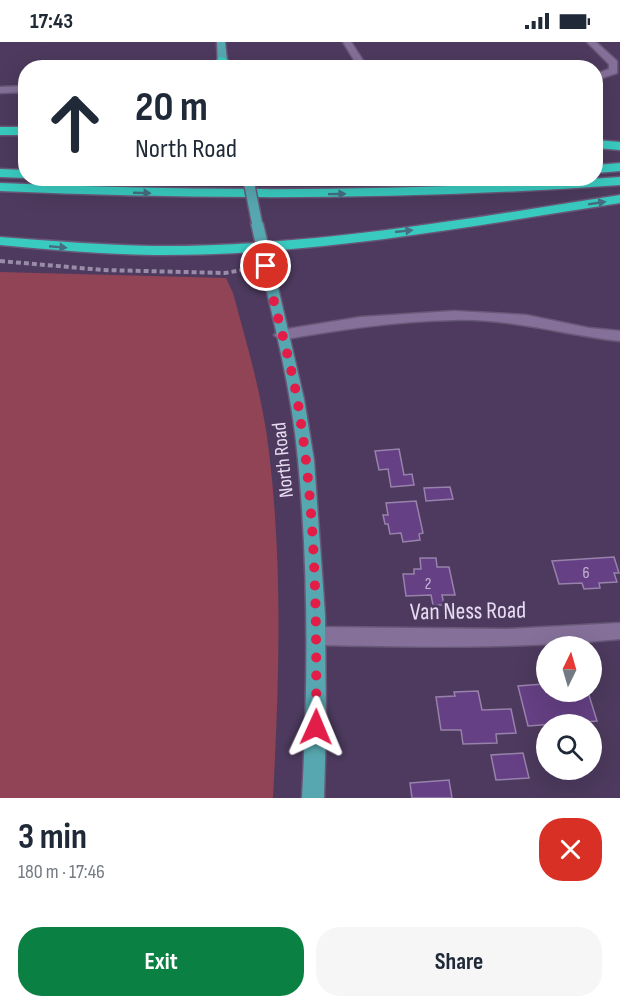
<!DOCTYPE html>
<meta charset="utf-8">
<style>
:root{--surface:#fff;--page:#f6f6f7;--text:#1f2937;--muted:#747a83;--accent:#0b8043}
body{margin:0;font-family:"Sofia Sans Condensed",sans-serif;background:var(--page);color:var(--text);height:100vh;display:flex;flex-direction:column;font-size:22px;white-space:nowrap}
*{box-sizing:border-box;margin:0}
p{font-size:20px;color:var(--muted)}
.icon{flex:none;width:33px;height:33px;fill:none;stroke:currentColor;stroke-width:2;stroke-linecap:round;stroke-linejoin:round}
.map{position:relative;height:756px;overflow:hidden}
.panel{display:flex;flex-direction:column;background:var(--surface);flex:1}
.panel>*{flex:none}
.top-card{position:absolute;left:18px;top:18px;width:585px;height:126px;border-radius:24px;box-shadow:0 6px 24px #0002;background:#fff;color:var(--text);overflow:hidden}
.needle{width:39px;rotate:5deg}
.controls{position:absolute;left:536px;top:594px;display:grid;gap:12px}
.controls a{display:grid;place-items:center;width:66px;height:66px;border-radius:50%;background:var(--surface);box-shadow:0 6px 24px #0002;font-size:30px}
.pin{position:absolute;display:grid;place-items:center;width:51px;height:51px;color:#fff;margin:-26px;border:3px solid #fff;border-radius:50%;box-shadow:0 2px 6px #0007}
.me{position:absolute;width:66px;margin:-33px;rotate:1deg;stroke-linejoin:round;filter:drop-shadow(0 0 4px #0008)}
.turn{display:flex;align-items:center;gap:21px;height:126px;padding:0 18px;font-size:27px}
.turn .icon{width:78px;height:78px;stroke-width:2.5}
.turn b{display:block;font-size:42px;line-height:51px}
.round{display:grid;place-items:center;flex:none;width:63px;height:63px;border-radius:24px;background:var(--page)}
.head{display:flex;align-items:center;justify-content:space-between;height:102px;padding:0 18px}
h1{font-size:36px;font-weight:700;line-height:45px}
.action{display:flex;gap:12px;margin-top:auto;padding:12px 18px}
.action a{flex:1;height:69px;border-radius:24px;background:var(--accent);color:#fff;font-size:24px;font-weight:700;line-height:69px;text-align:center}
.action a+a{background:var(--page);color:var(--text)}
.status{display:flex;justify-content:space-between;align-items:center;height:42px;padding:0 30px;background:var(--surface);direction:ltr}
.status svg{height:16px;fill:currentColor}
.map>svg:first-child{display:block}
.green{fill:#914455}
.building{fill:#654084;stroke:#9782ab;stroke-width:1.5}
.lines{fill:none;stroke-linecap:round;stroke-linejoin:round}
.minor-casing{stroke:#685877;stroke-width:3}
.major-casing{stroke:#685877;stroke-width:3}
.highway-casing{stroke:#685877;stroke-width:3}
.path{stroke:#9a8ba8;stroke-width:4;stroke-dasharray:5 3;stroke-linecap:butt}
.minor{fill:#857099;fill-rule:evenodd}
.major{fill:#57a7b0;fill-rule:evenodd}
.highway{fill:#39cbc0;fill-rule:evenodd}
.major-bridge-casing{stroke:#685877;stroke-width:13;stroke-linecap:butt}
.major-bridge{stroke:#57a7b0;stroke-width:10}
.oneway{fill:#466d80}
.route{stroke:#e11d48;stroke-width:10;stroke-dasharray:0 18}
.labels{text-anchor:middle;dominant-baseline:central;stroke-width:6;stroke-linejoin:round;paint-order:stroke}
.number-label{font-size:16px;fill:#c6b5d6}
.street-label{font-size:20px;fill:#e7dcf2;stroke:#4d3a5e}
.near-street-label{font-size:24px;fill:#e7dcf2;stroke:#4d3a5e}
</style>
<div class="status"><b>17:43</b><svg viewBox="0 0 49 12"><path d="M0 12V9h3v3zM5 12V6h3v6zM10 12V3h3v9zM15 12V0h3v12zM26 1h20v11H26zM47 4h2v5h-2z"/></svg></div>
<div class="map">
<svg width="620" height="756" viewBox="0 0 620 756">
<rect width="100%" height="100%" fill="#4d3a5e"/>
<!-- green -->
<path class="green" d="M 0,230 L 226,236 L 233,251 C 247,303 263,356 269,410 C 283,525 279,641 273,756 L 0,756 Z"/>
<!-- building -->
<g class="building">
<path d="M 399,407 L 404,433 L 412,432 L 414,443 L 391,445 L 388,427 L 379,428 L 375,409 Z"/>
<path d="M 450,445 L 453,457 L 426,459 L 424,446 Z"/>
<path d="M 416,459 L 423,491 L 419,492 L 420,498 L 403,500 L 401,491 L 390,492 L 388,482 L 385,482 L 383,473 L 388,473 L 386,461 Z"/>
<path d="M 614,515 L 619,531 L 614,531 L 617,540 L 599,541 L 600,546 L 584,547 L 582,541 L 559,542 L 552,519 Z"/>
<path d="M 420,516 L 436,516 L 437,525 L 449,525 L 455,553 L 442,553 L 444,563 L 433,563 L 431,553 L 406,554 L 403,532 L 414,532 L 414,527 L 421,527 Z"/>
<path d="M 543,642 L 546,650 L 588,650 L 597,679 L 528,684 L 518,644 Z"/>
<path d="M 478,649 L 482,668 L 511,667 L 516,691 L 496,692 L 497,701 L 463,702 L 461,688 L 441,688 L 436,655 L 455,654 L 454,650 Z"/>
<path d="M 523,711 L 529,736 L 496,738 L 491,713 Z"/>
<path d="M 449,738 L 452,756 L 412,756 L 410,741 Z"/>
</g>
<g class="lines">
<!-- minor casing -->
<g class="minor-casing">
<g id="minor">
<path d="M 343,0 L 351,0 L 368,26 L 359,26 Z"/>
<path d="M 587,0 L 596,0 L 617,19 L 617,31 L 596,38 L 596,32 L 609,27 L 609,22 Z"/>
<path d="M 26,44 L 26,50 L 0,51 L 0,45 Z"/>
<path d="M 454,269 L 526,273 L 589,286 L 620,289 L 620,299 C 564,293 510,276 453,278 C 395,279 338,288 281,298 L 274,293 L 281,288 L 361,275 Z"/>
<path d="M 620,581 L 620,597 C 519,607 418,605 316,603 L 309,600 L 307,594 L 309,588 L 316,585 L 506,587 Z"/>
</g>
</g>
<!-- major casing -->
<g class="major-casing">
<g id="major">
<path d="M 217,0 L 225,0 L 228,26 L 218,26 Z"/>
<path d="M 257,177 L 263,181 L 304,357 L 314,418 L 325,573 L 326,685 L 324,756 L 302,756 C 308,644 309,531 298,418 C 291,338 268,259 251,181 Z"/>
</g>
</g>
<!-- highway casing -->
<g class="highway-casing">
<g id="highway">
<path d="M 222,15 L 228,18 L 225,26 L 214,26 L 218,16 Z"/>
<rect x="0" y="85" width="26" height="8"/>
<path d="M 596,98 L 620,100 L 620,108 L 596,106 Z"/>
<path d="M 620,121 L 620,129 L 596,131 L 596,123 Z"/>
<path d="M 0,127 L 26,128 L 26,136 L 0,135 Z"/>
<path d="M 620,135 L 620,143 C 413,158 207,158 0,149 L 0,141 C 207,150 413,150 620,135 Z"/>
<path d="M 129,136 L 398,136 L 392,140 L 231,142 L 135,140 Z"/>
<path d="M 620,153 L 620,161 C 466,185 311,214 154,213 C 103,212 52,208 0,203 L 0,195 C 51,199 103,203 154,204 C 311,205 466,177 620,153 Z"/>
</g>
</g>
<!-- path -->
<path class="path" d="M 0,219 L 103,228 L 225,231 L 253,226"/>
<!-- minor -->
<use href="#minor" class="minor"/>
<!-- major -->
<use href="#major" class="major"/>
<!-- highway -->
<use href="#highway" class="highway"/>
<!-- major-bridge casing -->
<g class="major-bridge-casing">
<path id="major-bridge" d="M 248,136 L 257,181"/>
</g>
<!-- major-bridge -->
<use href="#major-bridge" class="major-bridge"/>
</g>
<!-- one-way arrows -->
<defs><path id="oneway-solid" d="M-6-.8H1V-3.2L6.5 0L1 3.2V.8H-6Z" transform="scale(1.5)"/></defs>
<g class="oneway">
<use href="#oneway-solid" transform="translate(142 151) rotate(2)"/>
<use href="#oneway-solid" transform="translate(337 152) rotate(-1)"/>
<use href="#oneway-solid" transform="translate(597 161) rotate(-9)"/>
<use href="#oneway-solid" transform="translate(404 189) rotate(-6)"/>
<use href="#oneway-solid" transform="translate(58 205) rotate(5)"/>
</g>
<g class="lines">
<!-- route -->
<path class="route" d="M 266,224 C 276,275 293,324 300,375 C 316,477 317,582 316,685"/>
</g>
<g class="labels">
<!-- number labels -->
<g class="number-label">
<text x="586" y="531">6</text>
<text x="428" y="542">2</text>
</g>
<!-- street labels -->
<g class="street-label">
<text transform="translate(283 418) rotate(-96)">North Road</text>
</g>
<!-- near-street labels -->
<g class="near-street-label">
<text transform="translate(468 569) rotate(-1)">Van Ness Road</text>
</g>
</g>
</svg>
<div class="controls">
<a><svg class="needle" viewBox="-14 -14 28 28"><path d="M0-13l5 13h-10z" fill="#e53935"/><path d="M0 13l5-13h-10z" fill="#747a83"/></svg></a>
<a><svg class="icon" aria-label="search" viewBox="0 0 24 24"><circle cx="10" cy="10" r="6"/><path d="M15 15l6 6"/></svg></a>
</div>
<div class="pin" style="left:266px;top:224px;background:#d93025"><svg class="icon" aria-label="arrive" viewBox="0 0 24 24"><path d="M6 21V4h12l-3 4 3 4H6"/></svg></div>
<svg class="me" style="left:316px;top:685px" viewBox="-20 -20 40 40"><path d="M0-17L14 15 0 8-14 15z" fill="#e11d48" stroke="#fff" stroke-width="4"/></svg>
<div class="top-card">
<div class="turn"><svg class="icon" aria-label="ahead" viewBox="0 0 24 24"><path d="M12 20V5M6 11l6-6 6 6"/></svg><div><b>20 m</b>North Road</div></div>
</div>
</div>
<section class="panel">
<div class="head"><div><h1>3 min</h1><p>180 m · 17:46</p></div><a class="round" style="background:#d93025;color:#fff"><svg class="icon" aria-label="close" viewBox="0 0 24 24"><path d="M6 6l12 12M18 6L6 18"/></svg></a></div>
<div class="action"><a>Exit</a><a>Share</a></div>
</section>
